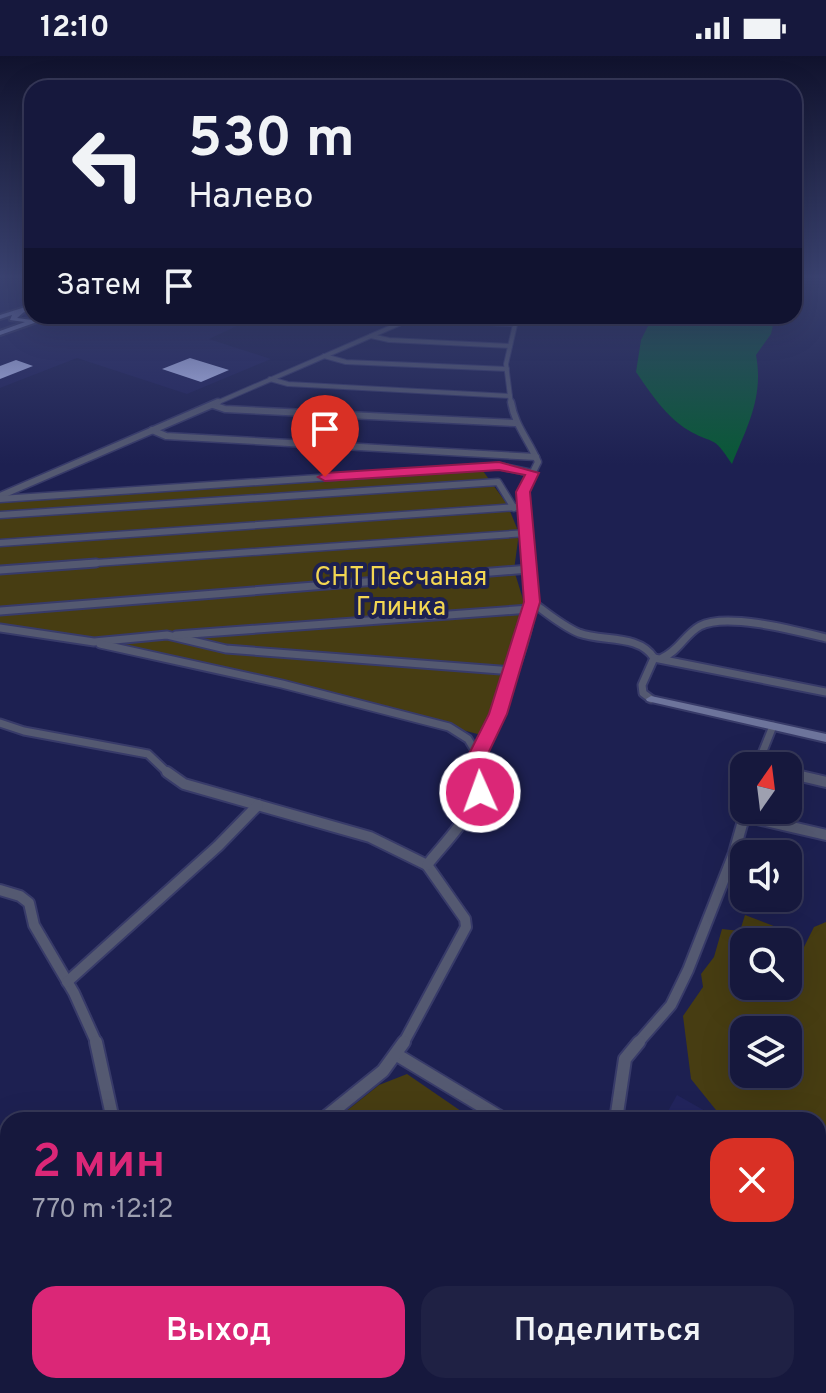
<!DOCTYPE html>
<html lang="ru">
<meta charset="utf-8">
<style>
:root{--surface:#16183d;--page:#1f2144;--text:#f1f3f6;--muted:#9ea0b0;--line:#353757;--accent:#db2777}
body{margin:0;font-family:Overpass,sans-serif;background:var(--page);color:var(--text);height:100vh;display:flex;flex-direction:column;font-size:30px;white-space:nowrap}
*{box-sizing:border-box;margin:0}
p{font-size:26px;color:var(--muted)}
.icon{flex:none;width:44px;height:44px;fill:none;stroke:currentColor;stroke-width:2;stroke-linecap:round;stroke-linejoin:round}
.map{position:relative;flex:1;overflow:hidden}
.panel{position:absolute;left:0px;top:1056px;width:826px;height:282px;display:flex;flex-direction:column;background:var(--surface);border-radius:24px 24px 0 0;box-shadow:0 8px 32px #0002,0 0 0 2px var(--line)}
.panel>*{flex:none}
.banner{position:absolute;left:24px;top:24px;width:778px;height:244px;border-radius:24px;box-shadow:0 8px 32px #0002,0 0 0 2px var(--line);background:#16183d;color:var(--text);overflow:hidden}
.needle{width:52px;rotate:14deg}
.fabs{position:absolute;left:730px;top:696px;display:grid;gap:16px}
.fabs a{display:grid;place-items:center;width:72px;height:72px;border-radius:16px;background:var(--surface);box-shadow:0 8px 32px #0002,0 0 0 2px var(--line);font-size:40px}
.pin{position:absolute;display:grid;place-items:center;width:68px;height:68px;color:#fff;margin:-82px -34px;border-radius:50% 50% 50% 0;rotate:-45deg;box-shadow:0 0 8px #0007}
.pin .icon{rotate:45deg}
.me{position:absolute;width:88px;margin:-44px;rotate:358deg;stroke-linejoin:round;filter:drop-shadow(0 0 6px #0008)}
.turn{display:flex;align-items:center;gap:28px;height:168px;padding:0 32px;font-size:36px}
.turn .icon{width:104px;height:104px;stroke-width:2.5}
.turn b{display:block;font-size:56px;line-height:68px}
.then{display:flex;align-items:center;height:76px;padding:0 32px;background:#0003;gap:16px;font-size:30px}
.round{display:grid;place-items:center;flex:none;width:84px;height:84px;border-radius:24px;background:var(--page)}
.headline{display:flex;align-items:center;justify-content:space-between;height:136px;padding:0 32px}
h1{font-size:48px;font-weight:600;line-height:60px;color:var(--accent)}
.cta{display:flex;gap:16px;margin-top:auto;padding:16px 32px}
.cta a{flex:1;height:92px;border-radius:24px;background:var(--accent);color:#fff;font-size:32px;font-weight:600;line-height:92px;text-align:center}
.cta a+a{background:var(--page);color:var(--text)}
.status{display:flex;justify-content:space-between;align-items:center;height:56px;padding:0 40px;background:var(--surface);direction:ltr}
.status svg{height:22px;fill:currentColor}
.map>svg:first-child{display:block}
.built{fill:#22245d}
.green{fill:#473d12;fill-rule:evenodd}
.water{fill:#085935}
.building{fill:#c1cbfe}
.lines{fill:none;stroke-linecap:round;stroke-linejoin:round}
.street-far4-casing{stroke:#383b69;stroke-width:6}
.street-far3-casing{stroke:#383b69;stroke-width:9}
.street-far2-casing{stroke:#383b69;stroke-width:11}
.street-far1-casing{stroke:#383b69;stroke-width:14}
.street-casing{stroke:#383b69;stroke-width:16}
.secondary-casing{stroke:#383b69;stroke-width:4}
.primary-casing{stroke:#383b69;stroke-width:4}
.street-far4{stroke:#545971;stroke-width:4}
.street-far3{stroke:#545971;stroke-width:6}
.street-far2{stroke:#545971;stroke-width:7}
.street-far1{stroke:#545971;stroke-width:10}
.street{stroke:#545971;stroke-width:12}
.secondary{fill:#6d749b;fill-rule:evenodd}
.primary{fill:#8089bb;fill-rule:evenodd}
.route{fill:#db2777;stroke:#8e194d;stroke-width:2}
.labels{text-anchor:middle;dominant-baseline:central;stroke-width:8;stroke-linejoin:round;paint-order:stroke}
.park-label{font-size:26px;fill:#f3d652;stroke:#1d2051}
</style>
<div class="status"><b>12:10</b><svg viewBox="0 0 49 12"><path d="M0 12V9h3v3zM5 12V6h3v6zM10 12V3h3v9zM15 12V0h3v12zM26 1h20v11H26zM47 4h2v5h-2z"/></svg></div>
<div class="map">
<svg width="826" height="1337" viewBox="0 0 826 1337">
<rect width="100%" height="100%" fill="#1d2051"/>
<!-- built -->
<g class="built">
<path d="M 0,222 L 32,222 L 32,260 L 243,260 L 252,263 L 209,283 L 271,303 L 187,338 L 77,302 L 0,332 Z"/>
<path d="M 677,1039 L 721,1064 L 663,1064 Z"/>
</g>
<!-- green -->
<g class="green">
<path d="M 483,415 L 507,448 L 519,477 L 514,514 L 526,553 L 485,680 C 325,637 165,595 0,571 L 0,447 Z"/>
<path d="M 745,859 L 779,872 L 765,880 L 767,886 L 744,886 L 744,930 L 788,930 L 788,908 L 794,911 L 814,871 L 826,866 L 826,1337 L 734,1337 L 732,1330 L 818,1330 L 818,1064 L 724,1064 L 691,1023 L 683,960 L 703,931 L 701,918 L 714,901 L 722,873 L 740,875 ZM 788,974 L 788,1018 L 744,1018 L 744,974 Z"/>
<path d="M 407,1018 L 474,1064 L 335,1064 L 379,1029 Z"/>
<path d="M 337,1330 L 691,1330 L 694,1337 L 328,1337 Z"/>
</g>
<!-- water -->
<path class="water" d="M 653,260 L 775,260 L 771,278 L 756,299 C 764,341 747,371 732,408 C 712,377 715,390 688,374 C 666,361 650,336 636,316 L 641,284 Z"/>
<!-- building -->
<g class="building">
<path d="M 190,302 L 229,314 L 201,326 L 162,313 Z"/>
<path d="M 16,304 L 33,310 L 0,323 L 0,310 Z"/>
</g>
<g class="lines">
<!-- street-far4 casing -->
<g class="street-far4-casing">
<g id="street-far4">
<path d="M 415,261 L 433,265 L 515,268"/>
<path d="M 371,280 L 389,284 L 510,290"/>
<path d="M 324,300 L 346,306 L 507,313"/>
<path d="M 270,323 L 288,328 L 510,340"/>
<path d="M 214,348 L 417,260"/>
<path d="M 511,348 L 506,308 L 517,260"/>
</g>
</g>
<!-- street-far3 casing -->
<g class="street-far3-casing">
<g id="street-far3">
<path d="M 511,346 C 515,370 529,384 538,406 L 523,436 L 529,509"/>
<path d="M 213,349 L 225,353 L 515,367"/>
<path d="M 152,374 L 166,380 L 536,401"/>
<path d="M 0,440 L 218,346"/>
<path d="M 0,443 L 499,410 L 532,417"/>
<path d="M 0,459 L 498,426 L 514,452"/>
<path d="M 0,487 L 517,451"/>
<path d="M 67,509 L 527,477"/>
</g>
</g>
<!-- street-far2 casing -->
<g class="street-far2-casing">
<g id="street-far2">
<path d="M 0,514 L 96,507"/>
<path d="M 532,546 C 547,557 562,570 579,577 C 603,586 639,578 654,602"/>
<path d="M 0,555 L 529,513"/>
<path d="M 0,572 L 94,586 L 167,579 L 226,593 L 512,615"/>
<path d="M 176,579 L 530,553"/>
<path d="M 100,588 L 282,628 L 449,671 L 468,683 L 477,698"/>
<path d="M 654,602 L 826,636"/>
<path d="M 662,602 C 679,595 685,578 700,570 C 727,556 797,575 826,582"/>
<path d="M 651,643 L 643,637 L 642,629 L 654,602"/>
<path d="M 0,667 L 24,675 L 148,698 L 169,718"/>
<path d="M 757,710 L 773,670"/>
<path d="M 788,717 L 793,718"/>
<path d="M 478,718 L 475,704 C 495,668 530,585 532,545 C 533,533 530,519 529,507"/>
</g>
</g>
<!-- street-far1 casing -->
<g class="street-far1-casing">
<g id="street-far1">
<path d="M 167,716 L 184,728 L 370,781 L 427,809 L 465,863 L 466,871 L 403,988"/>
<path d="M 788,717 L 826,726"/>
<path d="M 744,760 L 826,779"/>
<path d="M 427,809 C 447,783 484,751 477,716"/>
<path d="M 0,834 L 20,840 L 29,847 L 34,869 L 74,937 L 97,988"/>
<path d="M 67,926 L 218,790 L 258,749"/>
<path d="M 637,988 L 671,949 L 688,914 L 734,797 L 746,754"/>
</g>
</g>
<!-- street casing -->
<g class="street-casing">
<g id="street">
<path d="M 96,986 L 113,1064"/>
<path d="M 397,999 L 505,1064"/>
<path d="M 322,1064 L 383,1015 L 404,986"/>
<path d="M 616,1064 L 625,1003 L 639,986"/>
<path d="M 0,1307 L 8,1297"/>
<path d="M 707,1330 L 709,1337"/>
<path d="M 299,1337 L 313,1330"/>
</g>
</g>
<!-- secondary casing -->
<g class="secondary-casing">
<path id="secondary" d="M 651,640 L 826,678 L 826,686 L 647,645 L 646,643 Z"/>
</g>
<!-- primary casing -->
<g class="primary-casing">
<path id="primary" d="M 32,249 L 32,253 L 24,256 L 17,262 L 32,264 L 45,260 L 54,260 L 0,279 L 0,275 L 25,266 L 10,264 L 12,259 L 0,263 L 0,259 Z"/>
</g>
<!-- street-far4 -->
<use href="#street-far4" class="street-far4"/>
<!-- street-far3 -->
<use href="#street-far3" class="street-far3"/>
<!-- street-far2 -->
<use href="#street-far2" class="street-far2"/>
<!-- street-far1 -->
<use href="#street-far1" class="street-far1"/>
<!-- street -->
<use href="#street" class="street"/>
<!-- secondary -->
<use href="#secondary" class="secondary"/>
<!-- primary -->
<use href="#primary" class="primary"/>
</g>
<!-- sky -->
<linearGradient id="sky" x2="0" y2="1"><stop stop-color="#10122d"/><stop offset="0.54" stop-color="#3a4270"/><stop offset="1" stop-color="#3a4270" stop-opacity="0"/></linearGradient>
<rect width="826" height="409" fill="url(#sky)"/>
<!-- route -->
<path class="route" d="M 499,406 L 539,417 L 530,436 L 540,546 L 507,658 L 485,704 L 489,736 L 480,743 L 470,736 L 466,704 L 489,658 L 524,546 L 516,436 L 525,419 L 499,414 L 325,425 L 318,421 L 325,417 Z"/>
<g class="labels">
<!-- park labels -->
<g class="park-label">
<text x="401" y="522">СНТ Песчаная<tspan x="401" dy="30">Глинка</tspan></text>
</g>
</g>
</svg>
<div class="fabs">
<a><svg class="needle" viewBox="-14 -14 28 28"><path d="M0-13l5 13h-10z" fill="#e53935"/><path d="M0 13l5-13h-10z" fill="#9ea0b0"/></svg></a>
<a><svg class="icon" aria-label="sound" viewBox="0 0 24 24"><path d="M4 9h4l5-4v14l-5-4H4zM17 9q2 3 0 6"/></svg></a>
<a><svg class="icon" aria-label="search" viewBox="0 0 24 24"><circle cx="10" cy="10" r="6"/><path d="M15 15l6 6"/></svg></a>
<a><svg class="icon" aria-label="layers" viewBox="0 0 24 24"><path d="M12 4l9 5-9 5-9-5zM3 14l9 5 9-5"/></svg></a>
</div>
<div class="pin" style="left:325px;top:421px;background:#d93025"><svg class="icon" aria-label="arrive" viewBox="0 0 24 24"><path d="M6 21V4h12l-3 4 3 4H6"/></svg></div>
<svg class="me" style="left:480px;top:736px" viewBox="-20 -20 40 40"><circle r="17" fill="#db2777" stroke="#fff" stroke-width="3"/><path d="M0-11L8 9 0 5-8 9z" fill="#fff"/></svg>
<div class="banner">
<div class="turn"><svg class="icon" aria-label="left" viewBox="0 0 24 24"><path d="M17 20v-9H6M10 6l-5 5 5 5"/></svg><div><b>530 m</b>Налево</div></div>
<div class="then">Затем<svg class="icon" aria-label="arrive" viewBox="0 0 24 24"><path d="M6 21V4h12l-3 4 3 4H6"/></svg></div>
</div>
<section class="panel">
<div class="headline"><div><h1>2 мин</h1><p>770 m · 12:12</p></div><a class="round" style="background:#d93025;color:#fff"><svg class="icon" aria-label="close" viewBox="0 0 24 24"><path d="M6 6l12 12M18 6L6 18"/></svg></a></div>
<div class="cta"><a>Выход</a><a>Поделиться</a></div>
</section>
</div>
